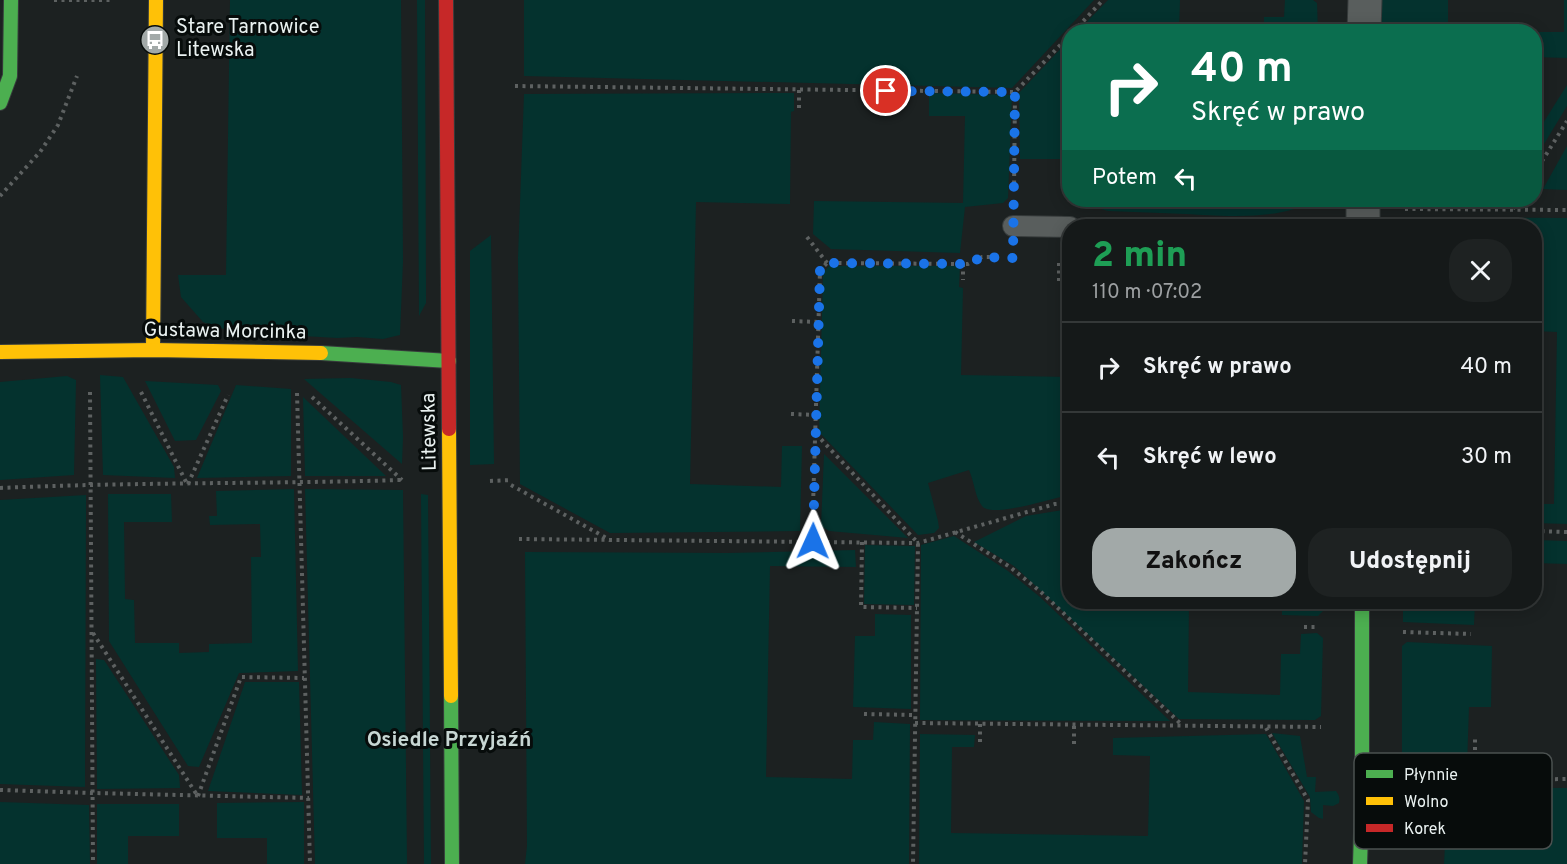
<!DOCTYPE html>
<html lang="pl">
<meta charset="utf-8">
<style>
:root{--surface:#151919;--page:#1e2222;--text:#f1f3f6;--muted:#9da0a2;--line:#343838;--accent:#a2a9a8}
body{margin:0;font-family:Overpass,sans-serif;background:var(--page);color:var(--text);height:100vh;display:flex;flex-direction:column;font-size:22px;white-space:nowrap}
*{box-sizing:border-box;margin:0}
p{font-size:20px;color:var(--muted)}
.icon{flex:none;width:33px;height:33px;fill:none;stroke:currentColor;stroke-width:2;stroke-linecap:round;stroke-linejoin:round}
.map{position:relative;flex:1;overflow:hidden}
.side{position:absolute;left:1062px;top:219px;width:480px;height:390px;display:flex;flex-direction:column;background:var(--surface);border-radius:24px;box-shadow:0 3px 15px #0003,0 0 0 2px var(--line)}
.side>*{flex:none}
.top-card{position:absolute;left:1062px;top:24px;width:480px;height:183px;border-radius:24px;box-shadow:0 3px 15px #0003,0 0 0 2px var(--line);background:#0b6e4f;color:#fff;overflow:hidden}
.pin{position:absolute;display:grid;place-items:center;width:51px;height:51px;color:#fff;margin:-26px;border:3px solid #fff;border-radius:50%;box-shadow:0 2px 6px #0007}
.me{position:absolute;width:66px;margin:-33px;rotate:1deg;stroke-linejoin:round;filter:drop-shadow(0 0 4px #0008)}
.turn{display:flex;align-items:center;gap:21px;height:126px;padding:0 30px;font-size:27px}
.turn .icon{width:78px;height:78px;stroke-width:2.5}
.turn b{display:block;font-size:42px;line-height:51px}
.then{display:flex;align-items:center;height:57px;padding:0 30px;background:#0003;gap:12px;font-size:22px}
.round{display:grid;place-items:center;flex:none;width:63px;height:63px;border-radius:24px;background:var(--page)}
.headline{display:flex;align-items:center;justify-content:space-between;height:102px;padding:0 30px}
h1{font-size:36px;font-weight:800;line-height:45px;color:#1e9e55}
.cta{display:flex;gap:12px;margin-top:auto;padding:12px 30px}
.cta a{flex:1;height:69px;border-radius:24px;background:var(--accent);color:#111;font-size:24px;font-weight:800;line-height:69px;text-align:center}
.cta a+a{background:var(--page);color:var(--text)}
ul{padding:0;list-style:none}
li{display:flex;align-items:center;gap:18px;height:90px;padding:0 30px;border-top:2px solid var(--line)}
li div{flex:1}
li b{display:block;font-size:22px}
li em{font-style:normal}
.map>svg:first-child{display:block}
.green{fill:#04322e}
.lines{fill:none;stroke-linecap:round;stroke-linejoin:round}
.lane-casing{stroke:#373c3c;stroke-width:22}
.street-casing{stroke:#373c3c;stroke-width:35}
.fast-casing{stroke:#373c3c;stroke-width:16}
.slow-casing{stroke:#373c3c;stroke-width:16}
.jam-casing{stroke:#373c3c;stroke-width:16}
.path{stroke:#5d6161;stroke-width:4;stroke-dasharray:3 4.5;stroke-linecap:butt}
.lane{stroke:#595e5d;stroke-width:20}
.street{stroke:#595e5d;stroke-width:33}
.fast{stroke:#4caf50;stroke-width:14}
.slow{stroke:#ffc107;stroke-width:14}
.jam{stroke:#c62828;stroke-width:14}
.route{stroke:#1a73e8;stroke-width:10;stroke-dasharray:0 18}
.labels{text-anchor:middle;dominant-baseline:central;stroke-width:6;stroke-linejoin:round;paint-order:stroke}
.poi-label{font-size:20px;fill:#eaf2f1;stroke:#070c0b;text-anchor:start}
.street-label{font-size:20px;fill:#eaf2f1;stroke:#070c0b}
.neighbourhood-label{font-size:21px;font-weight:bold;fill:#c7d6d3;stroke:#070c0b}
.key{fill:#070c0b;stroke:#4b5150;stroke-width:1.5}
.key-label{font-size:16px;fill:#eaf2f1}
</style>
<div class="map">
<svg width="1567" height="864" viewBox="0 0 1567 864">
<rect width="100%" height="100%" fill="#1c2121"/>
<!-- green -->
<g class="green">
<path d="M 230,0 L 401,0 L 403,261 L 400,335 L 383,339 L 357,337 L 337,338 L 269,334 L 232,331 L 216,327 L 203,322 L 181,297 L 178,275 L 226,275 Z"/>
<path d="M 417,0 L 425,0 L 426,303 L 419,316 Z"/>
<path d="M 524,0 L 1094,0 L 1012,88 L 524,76 Z"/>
<path d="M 1108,0 L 1180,0 L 1179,31 L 1078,31 Z"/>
<path d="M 1285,0 L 1313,0 L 1317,3 L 1318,31 L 1264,31 L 1264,17 L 1284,17 Z"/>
<path d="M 1377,0 L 1448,0 L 1448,31 L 1482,31 L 1379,31 Z"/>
<path d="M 1564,0 L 1567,0 L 1567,58 L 1535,57 L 1535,32 L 1564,32 Z"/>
<path d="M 1069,40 L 1069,159 L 1020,159 L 1019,93 Z"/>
<path d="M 1567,85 L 1567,106 L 1535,159 L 1535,136 Z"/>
<path d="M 794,93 L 794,111 L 791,112 L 790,204 L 696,202 L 690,484 L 781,487 L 782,446 L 802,446 L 800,531 L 610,533 L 520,484 L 518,258 L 524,94 Z"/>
<path d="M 929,93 L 1012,95 L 1008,198 L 1003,203 L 965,207 L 960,253 L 831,249 L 813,234 L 814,201 L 963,203 L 965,116 L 929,116 Z"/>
<path d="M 1567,146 L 1567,190 L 1543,189 Z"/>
<path d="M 1077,200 L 1313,200 C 1283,221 1222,216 1186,214 C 1160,213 1134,212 1108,211 L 1094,207 Z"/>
<path d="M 1400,217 L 1567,218 L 1567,524 L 1535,523 L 1535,504 L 1554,504 L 1557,332 L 1535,331 L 1534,226 L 1400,226 Z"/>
<path d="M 491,235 L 494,464 L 470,465 L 470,251 Z"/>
<path d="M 829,266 L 960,266 L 959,287 L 963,288 L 961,375 L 1069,377 L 1069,496 L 1061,497 C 1046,500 991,518 982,506 C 975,497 974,481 969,470 L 928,483 L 938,521 L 939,528 L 934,533 L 918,535 L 819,432 L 823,273 Z"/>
<path d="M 100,375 L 123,377 L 174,467 L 175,478 L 103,475 Z"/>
<path d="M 67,376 L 76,380 L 74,475 L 0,480 L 0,382 Z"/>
<path d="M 351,378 L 391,382 L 401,385 L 403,437 L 402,464 L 304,379 Z"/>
<path d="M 145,381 L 218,385 L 221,391 L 196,440 L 175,441 Z"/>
<path d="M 236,385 L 291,389 L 291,476 L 197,478 Z"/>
<path d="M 303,397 L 386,476 L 305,476 Z"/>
<path d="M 824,454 L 908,538 L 829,531 L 821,526 Z"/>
<path d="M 294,489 L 298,671 L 239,673 L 199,767 L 188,766 L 109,641 L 108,494 L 171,494 L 172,522 L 124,522 L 125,599 L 134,600 L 135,643 L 179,643 L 179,653 L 209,652 L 209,644 L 252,643 L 251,557 L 261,557 L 260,524 L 210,525 L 209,516 L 217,516 L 216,491 Z"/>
<path d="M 305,489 L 403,490 L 407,864 L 315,864 Z"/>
<path d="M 421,494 L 428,495 L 431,864 L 424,864 Z"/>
<path d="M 86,495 L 85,787 L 0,784 L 0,500 Z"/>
<path d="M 1069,509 L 1070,602 L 1189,602 L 1188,692 L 1280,695 L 1281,654 L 1300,654 L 1301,634 L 1317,633 L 1323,638 L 1321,716 L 1315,720 L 1179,719 L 1014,566 L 974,542 L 1026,516 Z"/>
<path d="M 954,536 L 1008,571 L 1040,597 L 1170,721 L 920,720 L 921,545 Z"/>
<path d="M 1534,540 L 1567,541 L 1567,564 L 1535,563 Z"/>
<path d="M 865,545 L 915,546 L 914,605 L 864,604 Z"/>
<path d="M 855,550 L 856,567 L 770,566 L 766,777 L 852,779 L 853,740 L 873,740 L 874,722 L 910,724 L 909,864 L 525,864 L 527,846 L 525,552 L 727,553 Z"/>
<path d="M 1282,602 L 1323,602 L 1323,611 L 1318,616 L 1282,615 Z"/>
<path d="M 1403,602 L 1475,602 L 1474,625 L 1403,622 Z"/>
<path d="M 875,614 L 911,615 L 911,709 L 853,707 L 855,636 L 875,636 Z"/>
<path d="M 1407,642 L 1492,646 L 1491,707 L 1469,707 L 1467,766 L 1409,771 L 1402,767 L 1402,646 Z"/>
<path d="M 96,659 L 104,660 L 179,775 L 180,788 L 97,789 Z"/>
<path d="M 245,682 L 299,682 L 302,795 L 208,791 Z"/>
<path d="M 1272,733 L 1300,736 L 1307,777 L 1316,777 L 1315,792 L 1336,791 C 1339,795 1340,798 1339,803 L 1333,806 L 1323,805 L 1323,819 L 1319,818 L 1311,812 L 1310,797 Z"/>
<path d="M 920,734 L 975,735 L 974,747 L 952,747 L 951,833 L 1148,836 L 1150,756 L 1113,755 L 1113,738 L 1266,734 L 1304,801 L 1302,864 L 919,864 Z"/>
<path d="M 1400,787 L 1567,788 L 1567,864 L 1444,864 L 1447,806 L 1398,803 Z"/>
<path d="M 0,802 L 89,805 L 90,864 L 0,864 Z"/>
<path d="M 304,802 L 304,864 L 267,864 L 267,838 L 217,838 L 217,803 Z"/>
<path d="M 97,804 L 179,804 L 179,836 L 128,836 L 128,864 L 97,864 Z"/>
</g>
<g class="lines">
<!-- lane casing -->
<g class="lane-casing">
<path id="lane" d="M 1013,226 L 1070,227"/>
</g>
<!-- street casing -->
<g class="street-casing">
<g id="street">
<path d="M 1364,32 L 1365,0"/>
<path d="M 1363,200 L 1363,226"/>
</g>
</g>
<!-- fast casing -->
<g class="fast-casing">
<g id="fast">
<path d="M 0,103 L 10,76 L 11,0"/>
<path d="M 321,353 L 449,361"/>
<path d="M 451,696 L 452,864"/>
<path d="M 1360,864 L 1362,801 L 1362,602"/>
</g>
</g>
<!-- slow casing -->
<g class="slow-casing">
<g id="slow">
<path d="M 153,350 L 156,0"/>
<path d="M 0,352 L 153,350 L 321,353"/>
<path d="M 449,429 L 451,696"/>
</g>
</g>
<!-- jam casing -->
<g class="jam-casing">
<path id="jam" d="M 446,0 L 449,429"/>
</g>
<!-- path -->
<g class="path">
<path d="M 54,0 L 113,0"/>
<path d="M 1073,32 L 1103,0"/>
<path d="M 515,86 L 1015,92 L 1070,35"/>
<path d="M 886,91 L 886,109"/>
<path d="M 799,108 L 799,90"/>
<path d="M 1534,174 L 1567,121"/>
<path d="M 1014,191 L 1015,92"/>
<path d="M 0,196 L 40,152 L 58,125 L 77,76"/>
<path d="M 1405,209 L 1567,210"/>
<path d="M 1513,209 L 1519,200"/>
<path d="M 807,237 L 827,263"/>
<path d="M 1059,263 L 1059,283"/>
<path d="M 963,264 L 963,280"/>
<path d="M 792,321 L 818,322"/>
<path d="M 90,392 L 93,864"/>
<path d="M 141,392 L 187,484"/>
<path d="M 297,393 L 310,864"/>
<path d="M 312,397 L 402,480"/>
<path d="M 791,414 L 816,415"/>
<path d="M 816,434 L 918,543 L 913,864"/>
<path d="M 490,481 L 511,480"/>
<path d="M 188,484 L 228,395"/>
<path d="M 511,485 L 610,540"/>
<path d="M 0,488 C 134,482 267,484 401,480"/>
<path d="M 1534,531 L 1567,532"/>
<path d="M 955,532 L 1010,567 L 1041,592 L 1182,725"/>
<path d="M 519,539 L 918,543 L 1055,504 L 1070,503"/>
<path d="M 812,541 L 820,270 L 827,263 L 968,264 L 982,257 L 994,257"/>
<path d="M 862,542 L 861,607 L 917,608"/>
<path d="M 1304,627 L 1319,627"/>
<path d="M 1403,632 L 1471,634"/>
<path d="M 93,633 L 197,795"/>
<path d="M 864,714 L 915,715"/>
<path d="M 915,723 L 1321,727"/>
<path d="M 980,724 L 980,744"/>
<path d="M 1266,728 L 1308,800 L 1305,864"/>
<path d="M 1074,744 L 1074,724"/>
<path d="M 1475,780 L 1475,739"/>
<path d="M 1405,781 L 1567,779"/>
<path d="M 0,790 L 93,793 L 309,798"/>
<path d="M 198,796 L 241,677 L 304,678"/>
</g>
<!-- lane -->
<use href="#lane" class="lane"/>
<!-- street -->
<use href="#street" class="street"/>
<!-- fast -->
<use href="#fast" class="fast"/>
<!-- slow -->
<use href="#slow" class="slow"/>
<!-- jam -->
<use href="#jam" class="jam"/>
</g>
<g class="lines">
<!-- route -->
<path class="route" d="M 813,541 L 820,270 L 827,263 L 968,264 L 982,257 L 1013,258 L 1015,92 L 886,91"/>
</g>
<!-- icons -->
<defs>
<g id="bus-disc" transform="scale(1.5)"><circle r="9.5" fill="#a2a9a8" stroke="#070c0b"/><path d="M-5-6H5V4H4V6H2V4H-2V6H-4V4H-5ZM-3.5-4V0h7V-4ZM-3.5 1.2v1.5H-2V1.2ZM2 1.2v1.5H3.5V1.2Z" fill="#fff"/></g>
</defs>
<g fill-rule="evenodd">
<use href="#bus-disc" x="155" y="40"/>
</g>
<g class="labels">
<!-- poi labels -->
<g class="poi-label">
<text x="176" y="28">Stare Tarnowice<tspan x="176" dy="23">Litewska</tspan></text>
</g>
<!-- street labels -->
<g class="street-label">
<text transform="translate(225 332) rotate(1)">Gustawa Morcinka</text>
<text transform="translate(430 432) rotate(-91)">Litewska</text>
</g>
<!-- neighbourhood labels -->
<g class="neighbourhood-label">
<text x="449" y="740">Osiedle Przyjaźń</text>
</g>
</g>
<!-- legend -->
<rect x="1354" y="753" width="198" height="96" rx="9" class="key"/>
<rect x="1366" y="770" width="27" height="8" fill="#4caf50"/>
<rect x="1366" y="797" width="27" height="8" fill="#ffc107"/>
<rect x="1366" y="824" width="27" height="8" fill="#c62828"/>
<g class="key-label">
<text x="1404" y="780">Płynnie</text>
<text x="1404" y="807">Wolno</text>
<text x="1404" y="834">Korek</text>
</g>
</svg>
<div class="pin" style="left:886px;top:91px;background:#d93025"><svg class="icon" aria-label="arrive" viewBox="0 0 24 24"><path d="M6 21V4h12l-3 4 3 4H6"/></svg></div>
<svg class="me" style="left:813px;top:541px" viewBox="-20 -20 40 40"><path d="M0-17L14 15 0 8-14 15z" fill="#1a73e8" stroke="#fff" stroke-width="4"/></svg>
<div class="top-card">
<div class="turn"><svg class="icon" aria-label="right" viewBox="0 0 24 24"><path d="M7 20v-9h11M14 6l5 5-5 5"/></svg><div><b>40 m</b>Skręć w prawo</div></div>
<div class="then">Potem<svg class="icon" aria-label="left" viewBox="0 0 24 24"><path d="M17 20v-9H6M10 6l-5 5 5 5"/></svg></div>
</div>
<section class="side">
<div class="headline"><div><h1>2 min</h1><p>110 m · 07:02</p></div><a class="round"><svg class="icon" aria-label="close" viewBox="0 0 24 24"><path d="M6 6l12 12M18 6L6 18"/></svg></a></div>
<ul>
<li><svg class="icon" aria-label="right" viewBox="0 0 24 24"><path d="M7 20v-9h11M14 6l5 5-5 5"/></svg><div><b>Skręć w prawo</b></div><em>40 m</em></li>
<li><svg class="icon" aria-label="left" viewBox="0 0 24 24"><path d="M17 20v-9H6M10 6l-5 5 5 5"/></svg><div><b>Skręć w lewo</b></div><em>30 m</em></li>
</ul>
<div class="cta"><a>Zakończ</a><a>Udostępnij</a></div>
</section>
</div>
